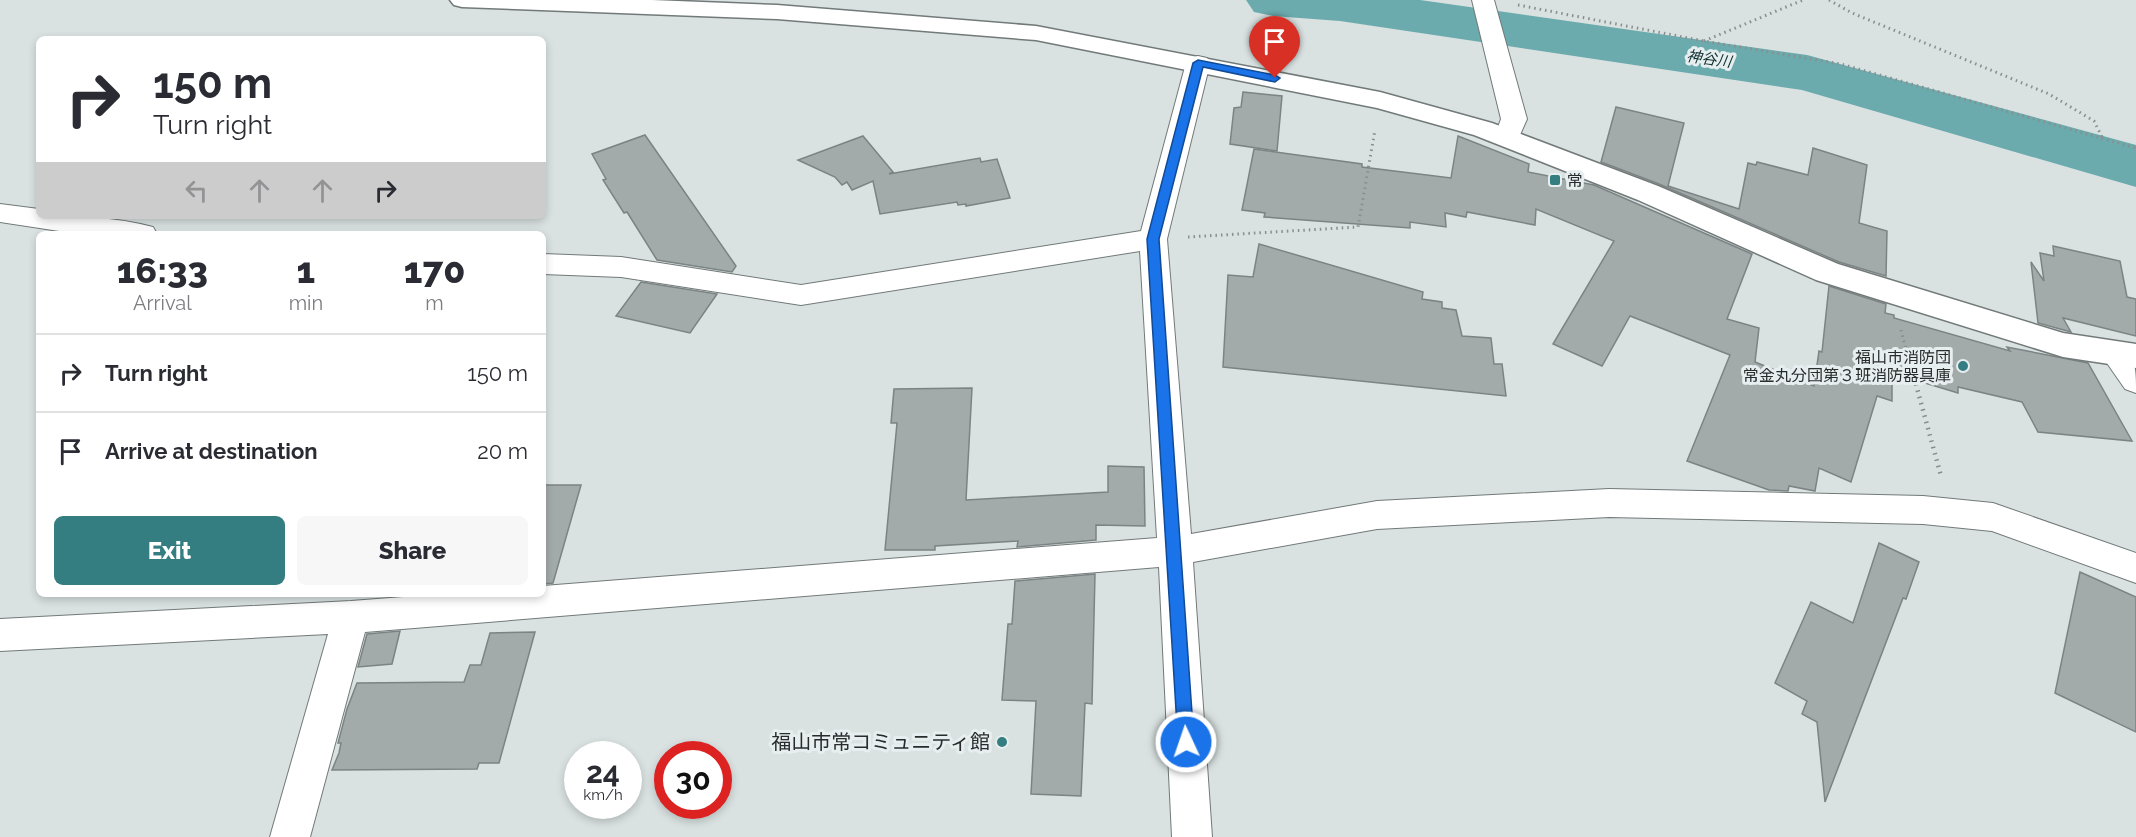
<!DOCTYPE html>
<meta charset="utf-8">
<style>
:root{--surface:#fff;--page:#f7f7f7;--text:#2b2b33;--muted:#7c7c81;--line:#e1e1e2;--accent:#347d81}
body{margin:0;font-family:Raleway,"Noto Sans JP",sans-serif;background:var(--page);color:var(--text);height:100vh;display:flex;flex-direction:column;font-size:22px;white-space:nowrap}
*{box-sizing:border-box;margin:0}
p{font-size:20px;color:var(--muted)}
.icon{flex:none;width:33px;height:33px;fill:none;stroke:currentColor;stroke-width:2;stroke-linecap:round;stroke-linejoin:round}
.map{position:relative;flex:1;overflow:hidden}
.details{position:absolute;left:36px;top:231px;width:510px;height:366px;display:flex;flex-direction:column;background:var(--surface);border-radius:9px;box-shadow:0 3px 9px #0003}
.details>*{flex:none}
.banner{position:absolute;left:36px;top:36px;width:510px;height:183px;border-radius:9px;box-shadow:0 3px 9px #0003;background:#fff;color:var(--text);overflow:hidden}
.speed{position:absolute;left:564px;top:741px;display:flex;gap:12px;font-size:30px;font-weight:700;text-align:center}
.speed>*{display:grid;place-content:center;width:78px;height:78px;border-radius:50%;background:var(--surface);box-shadow:0 3px 9px #0003;line-height:1}
.speed small{font-size:15px;font-weight:400}
.speed .limit{border:9px solid #d22;background:#fff;color:#111}
.pin{position:absolute;display:grid;place-items:center;width:51px;height:51px;color:#fff;margin:-62px -26px;border-radius:50% 50% 50% 0;rotate:-45deg;box-shadow:0 0 6px #0007}
.pin .icon{rotate:45deg}
.me{position:absolute;width:66px;margin:-33px;rotate:357deg;stroke-linejoin:round;filter:drop-shadow(0 0 4px #0008)}
.turn{display:flex;align-items:center;gap:21px;height:126px;padding:0 18px;font-size:27px}
.turn .icon{width:78px;height:78px;stroke-width:2.5}
.turn b{display:block;font-size:42px;line-height:51px}
.lanes{display:flex;align-items:center;height:57px;padding:0 18px;background:#0003;justify-content:center;gap:30px;direction:ltr}
.lanes .off{opacity:.35}
.eta{display:flex;justify-content:space-evenly;align-items:center;height:102px;text-align:center}
.eta b{font-size:36px;font-weight:800;line-height:42px}
.button{display:flex;gap:12px;margin-top:auto;padding:12px 18px}
.button a{flex:1;height:69px;border-radius:9px;background:var(--accent);color:#fff;font-size:24px;font-weight:800;line-height:69px;text-align:center}
.button a+a{background:var(--page);color:var(--text)}
ul{padding:0;list-style:none}
li{display:flex;align-items:center;gap:18px;height:78px;padding:0 18px;border-top:2px solid var(--line)}
li div{flex:1}
li b{display:block;font-size:22px}
li em{font-style:normal}
.map>svg:first-child{display:block}
.lines{fill:none;stroke-linecap:round;stroke-linejoin:round}
.river{fill:#6baaad;fill-rule:evenodd}
.building{fill:#a3aaaa;stroke:#7c8384;stroke-width:1.5}
.minor-casing{stroke:#727979;stroke-width:2}
.tertiary-casing{stroke:#727979;stroke-width:3}
.path-far1{stroke:#898e8e;stroke-width:3;stroke-dasharray:1.5 4;stroke-linecap:butt}
.path{stroke:#898e8e;stroke-width:4.5;stroke-dasharray:1.5 5;stroke-linecap:butt}
.minor{fill:#fff;fill-rule:evenodd}
.tertiary{fill:#fff;fill-rule:evenodd}
.route{fill:#1a73e8;stroke:#114b97;stroke-width:1.5}
.poi-dot{fill:#347d81;stroke:#e7eeef;stroke-width:2}
.labels{text-anchor:middle;dominant-baseline:central;stroke-width:6;stroke-linejoin:round;paint-order:stroke}
.far-water-label{font-size:15px;font-style:italic;fill:#0f2f31;stroke:#e7eeef}
.poi-label{font-size:16px;fill:#292c2c;stroke:#e7eeef;text-anchor:start}
.near-poi-label{font-size:20px;fill:#292c2c;stroke:#e7eeef;text-anchor:end}
</style>
<div class="map">
<svg width="2136" height="837" viewBox="0 0 2136 837">
<rect width="100%" height="100%" fill="#d9e1e1"/>
<g class="lines">
<!-- river -->
<path class="river" d="M 1246,0 L 1420,0 L 1807,55 L 2136,145 L 2136,187 L 1802,90 L 1340,21 L 1273,16 L 1254,12 Z"/>
</g>
<!-- building -->
<g class="building">
<path d="M 1243,92 L 1282,96 L 1277,151 L 1230,144 L 1234,108 L 1241,107 Z"/>
<path d="M 1616,107 L 1684,123 L 1668,186 L 1739,209 L 1748,163 L 1756,165 L 1757,162 L 1808,175 L 1813,148 L 1867,165 L 1859,223 L 1887,231 L 1886,276 L 1839,262 L 1659,184 L 1601,162 Z"/>
<path d="M 645,135 L 736,266 L 732,272 L 657,260 L 627,212 L 624,213 L 603,180 L 606,179 L 592,154 Z"/>
<path d="M 863,136 L 893,172 L 889,174 L 980,158 L 981,162 L 997,159 L 1010,198 L 966,206 L 966,204 L 958,205 L 957,202 L 880,214 L 873,181 L 852,190 L 847,182 L 842,185 L 835,177 L 798,160 Z"/>
<path d="M 1458,136 L 1529,164 L 1528,172 L 1594,185 L 1752,254 L 1727,319 L 1759,328 L 1755,362 L 1814,386 L 1819,351 L 1822,352 L 1829,286 L 1886,304 L 1885,313 L 1894,315 L 1894,318 L 2010,351 L 2007,347 L 2088,363 L 2132,441 L 2038,432 L 2022,402 L 1958,387 L 1958,393 L 1892,373 L 1892,401 L 1877,396 L 1851,482 L 1819,468 L 1815,491 L 1789,486 L 1788,491 L 1769,490 L 1687,461 L 1730,355 L 1630,316 L 1602,366 L 1553,344 L 1614,241 L 1536,209 L 1535,225 L 1467,212 L 1466,217 L 1445,213 L 1446,227 L 1410,222 L 1410,228 L 1264,217 L 1265,213 L 1242,210 L 1254,149 L 1362,164 L 1362,167 L 1451,178 Z"/>
<path d="M 1259,244 L 1423,292 L 1422,299 L 1442,302 L 1442,308 L 1456,310 L 1462,336 L 1491,338 L 1494,364 L 1502,364 L 1506,396 L 1223,367 L 1228,275 L 1253,277 Z"/>
<path d="M 2053,246 L 2120,261 L 2127,297 L 2136,299 L 2136,336 L 2063,318 L 2071,332 L 2038,323 L 2031,262 L 2044,281 L 2040,253 L 2054,256 Z"/>
<path d="M 641,282 L 717,294 L 690,333 L 616,316 Z"/>
<path d="M 972,388 L 966,500 L 1108,492 L 1108,466 L 1144,467 L 1145,526 L 1096,525 L 1096,540 L 1017,547 L 1018,541 L 935,546 L 935,550 L 885,550 L 897,423 L 891,423 L 894,389 Z"/>
<path d="M 543,485 L 581,485 L 553,583 L 543,584 Z"/>
<path d="M 1879,543 L 1919,562 L 1906,599 L 1903,598 L 1825,802 L 1817,722 L 1802,714 L 1807,701 L 1775,683 L 1811,602 L 1853,623 Z"/>
<path d="M 2080,572 L 2136,597 L 2136,732 L 2055,693 Z"/>
<path d="M 1095,574 L 1092,704 L 1085,703 L 1081,796 L 1031,794 L 1036,701 L 1002,700 L 1008,624 L 1012,624 L 1015,581 Z"/>
<path d="M 400,631 L 392,664 L 358,667 L 367,634 Z"/>
<path d="M 535,632 L 499,763 L 479,763 L 477,769 L 332,770 L 339,753 L 341,743 L 338,743 L 347,709 L 357,683 L 464,682 L 470,665 L 481,665 L 490,633 Z"/>
</g>
<g class="lines">
<!-- minor casing -->
<g class="minor-casing">
<g id="minor">
<path d="M 1472,0 L 1494,0 L 1527,119 L 1516,144 L 1507,146 L 1498,144 L 1494,138 L 1501,119 Z"/>
<path d="M 1198,56 L 1207,58 L 1210,63 L 1167,239 L 1191,534 L 1377,501 L 1609,489 L 1923,496 L 1993,503 L 2136,553 L 2136,583 L 1992,531 L 1923,524 L 1609,517 L 1377,529 L 1193,562 L 1212,837 L 1172,837 L 1159,567 L 365,632 L 310,837 L 270,837 L 328,634 L 0,651 L 0,619 L 351,601 L 442,594 L 543,594 L 543,586 L 1157,538 L 1140,251 L 801,305 L 621,277 L 543,274 L 543,254 L 621,257 L 801,285 L 1141,231 L 1186,63 L 1189,58 Z"/>
<path d="M 0,204 L 39,209 L 39,216 C 77,216 116,217 153,227 L 157,234 L 79,234 L 0,222 Z"/>
<path d="M 2115,342 C 2136,350 2136,370 2136,393 L 2125,389 L 2100,353 L 2104,345 Z"/>
</g>
</g>
<!-- tertiary casing -->
<g class="tertiary-casing">
<path id="tertiary" d="M 450,0 L 652,0 L 777,5 L 1036,26 L 1380,92 L 1492,123 L 1658,186 L 1838,264 L 2063,333 L 2136,344 L 2136,368 L 2063,357 L 1816,280 L 1638,200 L 1474,135 L 1377,108 L 1036,40 L 777,19 L 462,7 L 454,5 Z"/>
</g>
<!-- path-far1 -->
<g class="path-far1">
<path d="M 1829,0 L 1852,13 L 2049,94 L 2094,121 L 2103,139"/>
<path d="M 1518,5 L 1704,41 L 1841,64 L 2136,148"/>
<path d="M 1704,41 L 1803,0"/>
<path d="M 1188,237 L 1358,227 L 1375,130"/>
<path d="M 1901,330 L 1909,361"/>
</g>
<!-- path -->
<path class="path" d="M 1909,359 L 1941,476"/>
<!-- minor -->
<use href="#minor" class="minor"/>
<!-- tertiary -->
<use href="#tertiary" class="tertiary"/>
</g>
<!-- route -->
<path class="route" d="M 1198,60 L 1275,75 L 1280,78 L 1275,82 L 1203,67 L 1159,239 L 1194,742 L 1192,747 L 1186,749 L 1180,747 L 1178,742 L 1147,239 L 1193,63 Z"/>
<!-- markers -->
<g class="poi-dot">
<rect x="1549" y="174" width="12" height="12" rx="3"/>
<circle cx="1963" cy="366" r="6"/>
<circle cx="1002" cy="742" r="6"/>
</g>
<g class="labels">
<!-- far-water labels -->
<g class="far-water-label">
<text transform="translate(1709 59) rotate(8)">神谷川</text>
</g>
<!-- poi labels -->
<g class="poi-label">
<text x="1567" y="180">常</text>
<text x="1951" y="357" text-anchor="end">福山市消防団<tspan x="1951" dy="18">常金丸分団第３班消防器具庫</tspan></text>
</g>
<!-- near-poi labels -->
<g class="near-poi-label">
<text x="990" y="742">福山市常コミュニティ館</text>
</g>
</g>
</svg>
<div class="speed"><div>24<small>km/h</small></div><div class="limit">30</div></div>
<div class="pin" style="left:1275px;top:78px;background:#d93025"><svg class="icon" aria-label="arrive" viewBox="0 0 24 24"><path d="M6 21V4h12l-3 4 3 4H6"/></svg></div>
<svg class="me" style="left:1186px;top:742px" viewBox="-20 -20 40 40"><circle r="17" fill="#1a73e8" stroke="#fff" stroke-width="3"/><path d="M0-11L8 9 0 5-8 9z" fill="#fff"/></svg>
<div class="banner">
<div class="turn"><svg class="icon" aria-label="right" viewBox="0 0 24 24"><path d="M7 20v-9h11M14 6l5 5-5 5"/></svg><div><b>150 m</b>Turn right</div></div>
<div class="lanes"><svg class="icon off" aria-label="left" viewBox="0 0 24 24"><path d="M17 20v-9H6M10 6l-5 5 5 5"/></svg><svg class="icon off" aria-label="ahead" viewBox="0 0 24 24"><path d="M12 20V5M6 11l6-6 6 6"/></svg><svg class="icon off" aria-label="ahead" viewBox="0 0 24 24"><path d="M12 20V5M6 11l6-6 6 6"/></svg><svg class="icon" aria-label="right" viewBox="0 0 24 24"><path d="M7 20v-9h11M14 6l5 5-5 5"/></svg></div>
</div>
<section class="details">
<div class="eta">
<div><b>16:33</b><p>Arrival</p></div>
<div><b>1</b><p>min</p></div>
<div><b>170</b><p>m</p></div>
</div>
<ul>
<li><svg class="icon" aria-label="right" viewBox="0 0 24 24"><path d="M7 20v-9h11M14 6l5 5-5 5"/></svg><div><b>Turn right</b></div><em>150 m</em></li>
<li><svg class="icon" aria-label="arrive" viewBox="0 0 24 24"><path d="M6 21V4h12l-3 4 3 4H6"/></svg><div><b>Arrive at destination</b></div><em>20 m</em></li>
</ul>
<div class="button"><a>Exit</a><a>Share</a></div>
</section>
</div>
